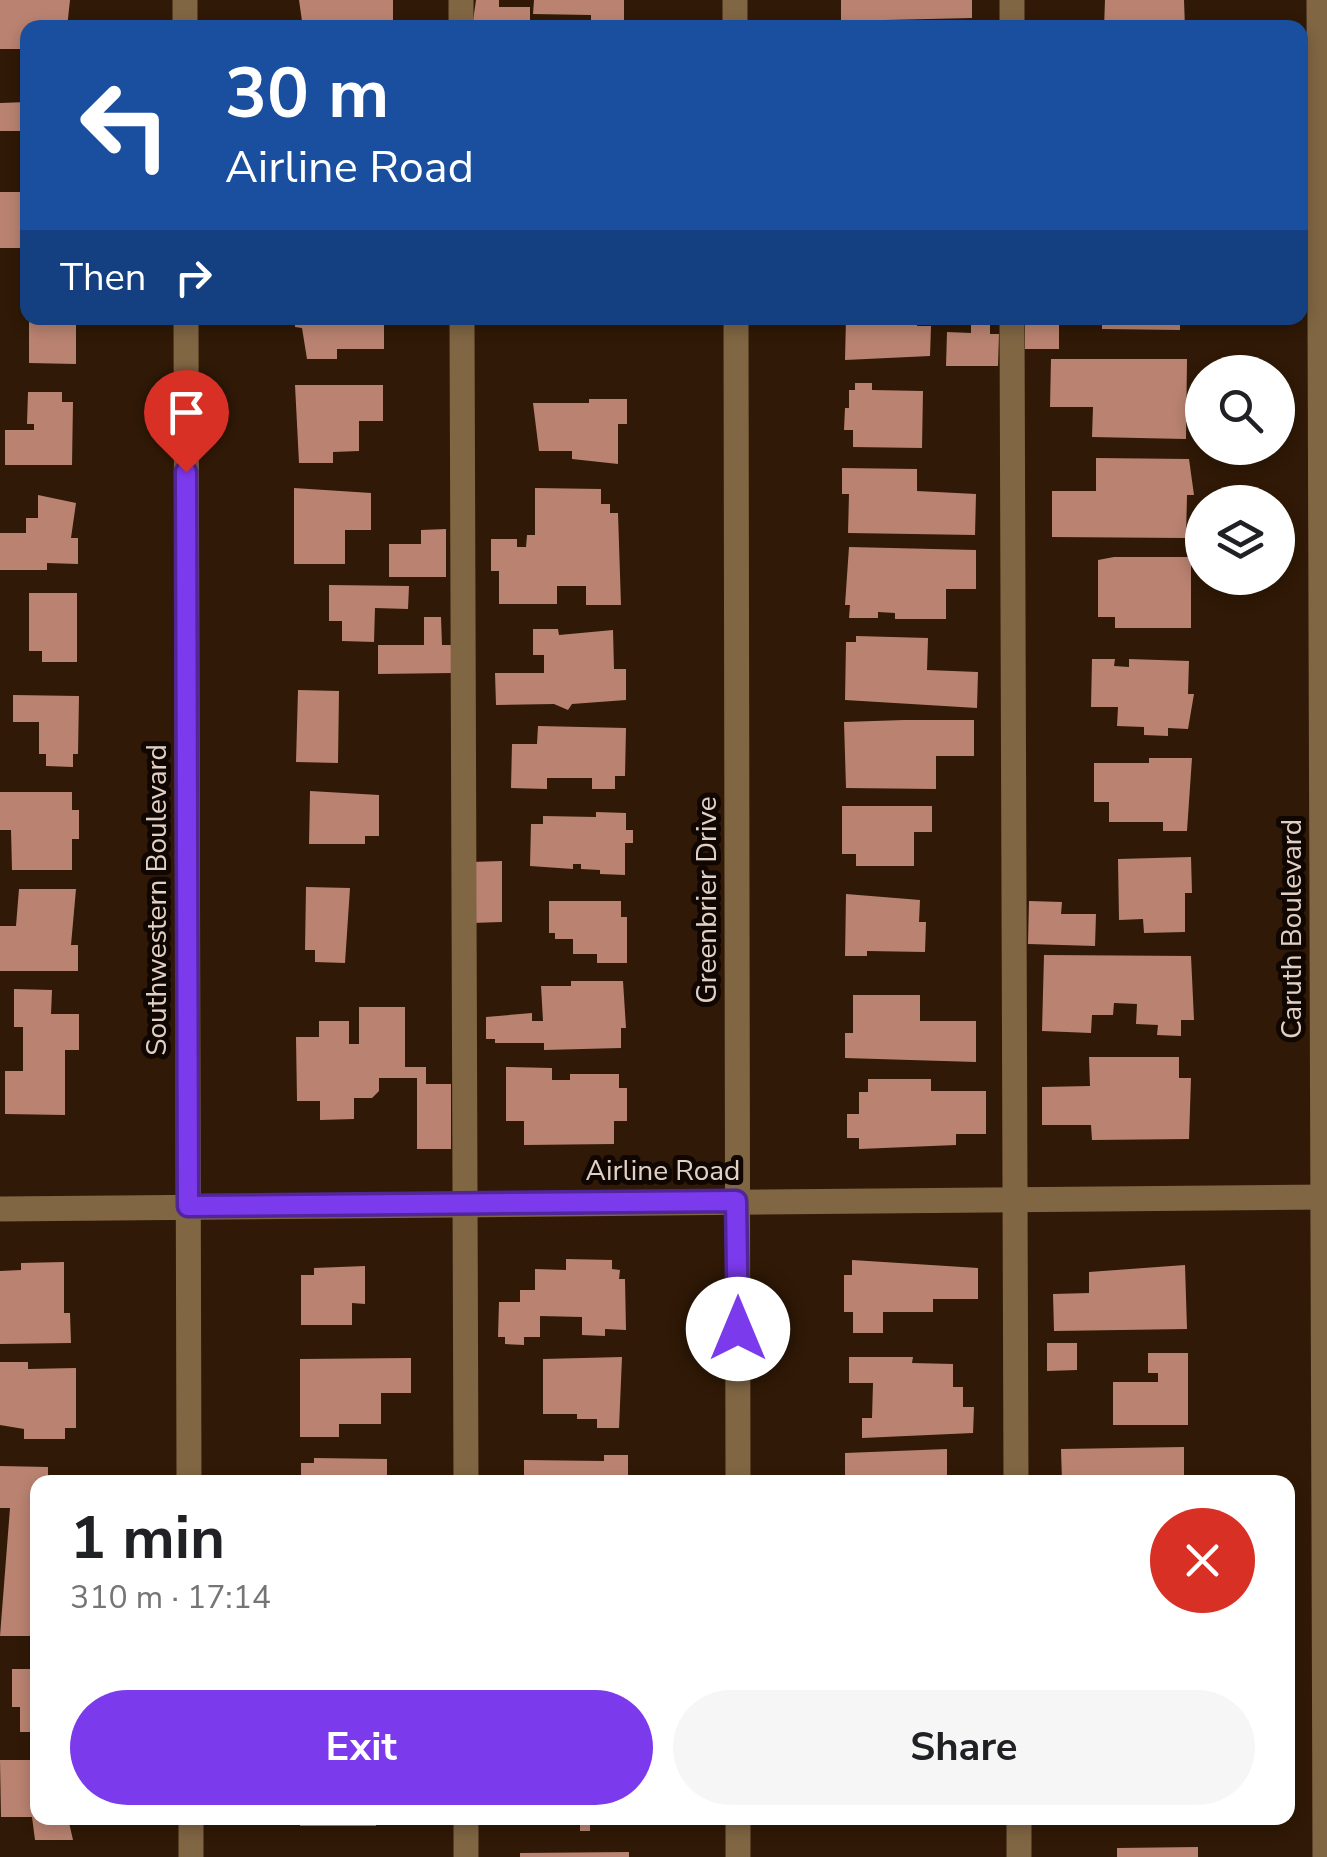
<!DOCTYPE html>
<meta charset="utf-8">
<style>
:root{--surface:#fff;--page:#f6f6f6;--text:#202124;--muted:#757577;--accent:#7c3aed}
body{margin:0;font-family:"Nunito Sans",sans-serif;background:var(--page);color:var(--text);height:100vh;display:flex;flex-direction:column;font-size:38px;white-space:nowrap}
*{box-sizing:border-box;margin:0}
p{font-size:32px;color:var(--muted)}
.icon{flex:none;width:55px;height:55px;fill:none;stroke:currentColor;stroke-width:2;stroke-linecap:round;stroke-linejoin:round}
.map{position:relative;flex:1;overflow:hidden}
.panel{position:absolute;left:30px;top:1475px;width:1265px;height:350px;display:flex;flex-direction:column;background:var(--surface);border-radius:20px;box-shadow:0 5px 15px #0003}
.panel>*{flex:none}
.top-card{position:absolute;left:20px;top:20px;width:1288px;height:305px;border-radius:20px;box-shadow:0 5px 15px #0003;background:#1a4fa0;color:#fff;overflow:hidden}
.tools{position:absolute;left:1185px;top:355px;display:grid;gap:20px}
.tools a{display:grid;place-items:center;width:110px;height:110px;border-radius:50%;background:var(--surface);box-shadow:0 5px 15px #0003;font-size:50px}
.pin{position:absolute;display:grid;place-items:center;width:85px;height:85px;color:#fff;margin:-102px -42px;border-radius:50% 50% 50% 0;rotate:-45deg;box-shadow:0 0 10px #0007}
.pin .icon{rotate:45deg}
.me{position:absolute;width:110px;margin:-55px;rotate:0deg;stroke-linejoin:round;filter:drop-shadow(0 0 8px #0008)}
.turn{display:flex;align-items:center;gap:35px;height:210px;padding:0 40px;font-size:45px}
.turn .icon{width:130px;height:130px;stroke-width:2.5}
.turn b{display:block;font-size:70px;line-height:85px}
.then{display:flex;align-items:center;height:95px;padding:0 40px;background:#0003;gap:20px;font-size:38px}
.round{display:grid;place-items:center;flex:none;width:105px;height:105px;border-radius:52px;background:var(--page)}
.summary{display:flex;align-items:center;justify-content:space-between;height:170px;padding:0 40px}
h1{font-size:60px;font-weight:700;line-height:75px}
.cta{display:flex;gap:20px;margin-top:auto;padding:20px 40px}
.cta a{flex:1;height:115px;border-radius:60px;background:var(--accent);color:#fff;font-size:40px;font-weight:700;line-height:115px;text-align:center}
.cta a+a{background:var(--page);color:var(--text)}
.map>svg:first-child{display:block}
.building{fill:#ba8371}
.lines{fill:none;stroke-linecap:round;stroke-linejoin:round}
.minor{stroke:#806643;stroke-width:25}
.route-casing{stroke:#51269a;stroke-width:25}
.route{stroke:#7c3aed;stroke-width:18}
.labels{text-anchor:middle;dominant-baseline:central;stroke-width:10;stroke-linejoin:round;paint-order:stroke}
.street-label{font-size:28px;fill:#e1d0c5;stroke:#110702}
</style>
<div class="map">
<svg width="1327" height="1857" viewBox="0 0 1327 1857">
<rect width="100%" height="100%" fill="#301906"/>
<!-- building -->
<g class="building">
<path d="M 0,0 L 70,0 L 67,28 L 28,28 L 28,62 L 24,62 L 24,49 L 0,49 Z"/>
<path d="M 299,0 L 393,0 L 393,28 L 303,28 Z"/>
<path d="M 476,0 L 499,0 L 499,7 L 530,7 L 530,28 L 472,28 Z"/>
<path d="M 534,0 L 624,0 L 624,25 L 591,24 L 591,15 L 533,14 Z"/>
<path d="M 841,0 L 972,0 L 972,18 L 841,21 Z"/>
<path d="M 1105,0 L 1184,0 L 1185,28 L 1104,28 Z"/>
<path d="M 28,102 L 28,131 L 0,131 L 0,103 Z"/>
<rect x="0" y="192" width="28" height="56"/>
<path d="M 29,318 L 76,318 L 76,364 L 29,363 Z"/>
<path d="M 295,318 L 384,318 L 384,349 L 337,349 L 337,359 L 307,359 L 302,328 L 295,327 Z"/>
<path d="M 846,318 L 917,318 L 917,326 L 931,326 L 930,356 L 845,360 Z"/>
<rect x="1025" y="318" width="34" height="31"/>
<path d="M 1102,318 L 1180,318 L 1180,330 L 1102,329 Z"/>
<path d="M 971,321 L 990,321 L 990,334 L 999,334 L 998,366 L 946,366 L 947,332 L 971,333 Z"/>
<path d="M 1051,359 L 1187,359 L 1186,439 L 1092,437 L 1093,407 L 1050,407 Z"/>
<path d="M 855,383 L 872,383 L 872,390 L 923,391 L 922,448 L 853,447 L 853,430 L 844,430 L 845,408 L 849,408 L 849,390 L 855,390 Z"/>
<path d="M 295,385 L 383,385 L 383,421 L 359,421 L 359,451 L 333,452 L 333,463 L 299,463 Z"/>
<path d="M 28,392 L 62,392 L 62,402 L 73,402 L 72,465 L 5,465 L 5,430 L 34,430 L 34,424 L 27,424 Z"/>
<path d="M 589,399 L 627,399 L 627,424 L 618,424 L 618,464 L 572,459 L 572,451 L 539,451 L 533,403 L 589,403 Z"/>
<path d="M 1096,458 L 1189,459 L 1194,495 L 1187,495 L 1186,538 L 1052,537 L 1052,491 L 1096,491 Z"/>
<path d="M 842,468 L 917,469 L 917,491 L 976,494 L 975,535 L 848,533 L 849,494 L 842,494 Z"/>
<path d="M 294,488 L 371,493 L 371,530 L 345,530 L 345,564 L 294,564 Z"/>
<path d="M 535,488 L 601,489 L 601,504 L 610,504 L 610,513 L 618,513 L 621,605 L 586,605 L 586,586 L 557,586 L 557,604 L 499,604 L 499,571 L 491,571 L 491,539 L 517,539 L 517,547 L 526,547 L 527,535 L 535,535 Z"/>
<path d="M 38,495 L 76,503 L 71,538 L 78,538 L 78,564 L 47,563 L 47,570 L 0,570 L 0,533 L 26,533 L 26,518 L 38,518 Z"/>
<path d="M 446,529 L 446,577 L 389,577 L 389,544 L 421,544 L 421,530 Z"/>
<path d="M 849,547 L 976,550 L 976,589 L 946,589 L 946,619 L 895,619 L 895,613 L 878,612 L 878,618 L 849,618 L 850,605 L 845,605 Z"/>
<path d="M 1114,557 L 1191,557 L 1191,628 L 1115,628 L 1115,617 L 1098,617 L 1098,560 Z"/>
<path d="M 329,585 L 409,586 L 408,609 L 375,608 L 374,642 L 342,641 L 342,621 L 329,621 Z"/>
<path d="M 29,593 L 77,593 L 77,662 L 42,662 L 42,651 L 29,651 Z"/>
<path d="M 424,617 L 441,617 L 442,645 L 453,645 L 453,673 L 378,674 L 378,645 L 424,645 Z"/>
<path d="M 533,629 L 558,629 L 559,635 L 613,630 L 614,669 L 626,669 L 626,700 L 572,704 L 568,710 L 554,704 L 496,705 L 495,673 L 544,673 L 544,655 L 533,655 Z"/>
<path d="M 856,636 L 928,638 L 927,670 L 978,672 L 977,708 L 845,700 L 846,642 L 856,642 Z"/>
<path d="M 1092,659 L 1115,659 L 1114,666 L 1129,667 L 1129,659 L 1189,661 L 1188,694 L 1194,694 L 1188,729 L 1168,728 L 1168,736 L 1144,735 L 1144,727 L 1117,726 L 1118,707 L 1091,707 Z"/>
<path d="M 298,690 L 339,691 L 338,763 L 296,762 Z"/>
<path d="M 13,695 L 79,696 L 78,754 L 73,754 L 73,767 L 46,766 L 46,754 L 39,754 L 39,722 L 13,722 Z"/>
<path d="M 904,720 L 974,720 L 974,756 L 936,756 L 936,789 L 846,788 L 844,722 Z"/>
<path d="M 538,726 L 626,728 L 625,776 L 615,776 L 615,789 L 592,789 L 592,778 L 547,778 L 547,789 L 511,788 L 512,744 L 537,744 Z"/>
<path d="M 1149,758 L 1192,758 L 1187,831 L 1163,831 L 1163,822 L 1109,822 L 1109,802 L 1094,802 L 1094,763 L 1149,763 Z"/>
<path d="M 310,791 L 379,795 L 379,836 L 365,836 L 365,844 L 309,844 Z"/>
<path d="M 0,792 L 72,792 L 72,810 L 79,810 L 79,839 L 72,839 L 72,870 L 12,870 L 11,830 L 0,830 Z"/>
<path d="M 842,806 L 932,806 L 932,832 L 914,832 L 914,866 L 856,866 L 856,854 L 842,854 Z"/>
<path d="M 596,812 L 626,813 L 626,830 L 633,830 L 633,843 L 625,843 L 625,875 L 600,874 L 600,870 L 581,869 L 581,864 L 573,864 L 573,869 L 530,866 L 531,824 L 543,824 L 543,816 L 596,817 Z"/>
<path d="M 1191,857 L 1192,893 L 1185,893 L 1185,932 L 1144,933 L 1143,919 L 1119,920 L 1118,859 Z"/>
<path d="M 502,861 L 502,922 L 471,923 L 471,862 Z"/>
<path d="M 306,887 L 350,888 L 345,963 L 315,962 L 315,950 L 305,950 Z"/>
<path d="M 19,889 L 76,889 L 71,945 L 78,945 L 78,971 L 0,971 L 0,926 L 16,926 Z"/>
<path d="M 846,894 L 920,900 L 919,922 L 926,922 L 925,952 L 867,951 L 867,956 L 845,956 Z"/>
<path d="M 549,901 L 621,901 L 621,917 L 627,917 L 627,963 L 597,963 L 597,954 L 573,954 L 573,939 L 555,939 L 555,933 L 549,933 Z"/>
<path d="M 1029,901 L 1062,902 L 1061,914 L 1096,914 L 1095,946 L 1028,944 Z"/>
<path d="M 1044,955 L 1191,956 L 1194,1020 L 1181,1020 L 1181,1036 L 1157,1035 L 1158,1025 L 1136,1024 L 1137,1004 L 1114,1003 L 1113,1015 L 1092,1015 L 1091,1033 L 1042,1031 Z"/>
<path d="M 571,981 L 623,981 L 626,1028 L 621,1028 L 621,1048 L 544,1050 L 544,1043 L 495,1043 L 495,1039 L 486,1039 L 486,1017 L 532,1013 L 532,1021 L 543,1021 L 541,986 L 571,986 Z"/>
<path d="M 14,989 L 52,990 L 51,1014 L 79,1014 L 79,1050 L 65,1050 L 65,1115 L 5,1114 L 5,1071 L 23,1071 L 23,1027 L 14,1027 Z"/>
<path d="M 853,995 L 920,995 L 920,1021 L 976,1021 L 976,1062 L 845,1058 L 845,1033 L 853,1033 Z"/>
<path d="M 359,1007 L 405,1007 L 405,1067 L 426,1067 L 426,1084 L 451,1084 L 451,1149 L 417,1149 L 417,1078 L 379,1078 L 379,1091 L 372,1098 L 354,1098 L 354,1119 L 320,1120 L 320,1101 L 297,1101 L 296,1037 L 319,1037 L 319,1021 L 349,1021 L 349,1044 L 359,1044 Z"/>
<path d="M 1089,1057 L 1179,1057 L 1179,1078 L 1191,1078 L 1189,1139 L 1092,1140 L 1091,1125 L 1042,1125 L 1042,1087 L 1090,1086 Z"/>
<path d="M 506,1067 L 552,1068 L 552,1080 L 570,1080 L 570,1074 L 619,1074 L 619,1088 L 627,1088 L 627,1121 L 614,1121 L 614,1144 L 524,1145 L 524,1121 L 506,1121 Z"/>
<path d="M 868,1079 L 931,1079 L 931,1091 L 986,1091 L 986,1134 L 956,1134 L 956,1145 L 859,1149 L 859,1138 L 847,1138 L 847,1114 L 859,1114 L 859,1092 L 868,1092 Z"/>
<path d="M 566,1259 L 612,1260 L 612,1269 L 620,1270 L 619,1279 L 625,1279 L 626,1330 L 605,1329 L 605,1336 L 582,1335 L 582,1317 L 540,1316 L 540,1337 L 524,1337 L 524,1345 L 505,1344 L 505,1337 L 498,1337 L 499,1302 L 520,1302 L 520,1290 L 535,1290 L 535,1269 L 566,1270 Z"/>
<path d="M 852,1260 L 978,1268 L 978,1299 L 933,1299 L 933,1312 L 883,1312 L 883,1333 L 853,1333 L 853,1312 L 844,1312 L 844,1275 L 852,1275 Z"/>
<path d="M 64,1262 L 64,1313 L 70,1313 L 71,1343 L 0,1344 L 0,1271 L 21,1270 L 21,1263 Z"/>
<path d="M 1185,1265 L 1187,1329 L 1054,1331 L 1053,1294 L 1089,1293 L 1089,1272 Z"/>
<path d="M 365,1266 L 365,1304 L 352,1303 L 352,1325 L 301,1325 L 301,1275 L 314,1275 L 314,1268 Z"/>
<path d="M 1047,1343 L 1077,1343 L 1077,1370 L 1047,1371 Z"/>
<path d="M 1148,1353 L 1188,1353 L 1188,1425 L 1113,1425 L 1113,1382 L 1158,1382 L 1158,1373 L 1148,1373 Z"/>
<path d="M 622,1357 L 619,1428 L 597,1428 L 597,1419 L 577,1419 L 577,1414 L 543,1414 L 543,1359 Z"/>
<path d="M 849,1357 L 913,1357 L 912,1363 L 953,1364 L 953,1387 L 963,1387 L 963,1407 L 974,1407 L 973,1433 L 862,1438 L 862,1418 L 872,1418 L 873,1383 L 849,1383 Z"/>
<path d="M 411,1358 L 411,1393 L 381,1393 L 381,1424 L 339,1424 L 339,1437 L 300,1437 L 300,1359 Z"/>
<path d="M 0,1362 L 28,1362 L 28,1369 L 76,1368 L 76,1428 L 65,1428 L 65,1439 L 24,1439 L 24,1429 L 0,1425 Z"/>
<path d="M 1184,1447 L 1184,1482 L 1062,1482 L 1061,1449 Z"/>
<path d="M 947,1449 L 947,1482 L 854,1482 L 854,1478 L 845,1478 L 845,1453 Z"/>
<path d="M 604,1455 L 628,1455 L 628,1482 L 524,1482 L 524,1460 L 604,1461 Z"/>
<path d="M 314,1458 L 387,1459 L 387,1482 L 301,1482 L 301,1463 L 314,1463 Z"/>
<path d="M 0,1466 L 48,1467 L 48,1482 L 38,1482 L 38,1636 L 0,1636 L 10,1508 L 0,1508 Z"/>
<path d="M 12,1669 L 38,1669 L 38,1732 L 20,1732 L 20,1707 L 12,1707 Z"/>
<path d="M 0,1760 L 38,1760 L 38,1818 L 68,1818 L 73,1840 L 35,1840 L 32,1817 L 1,1817 Z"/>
<path d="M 300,1818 L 375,1818 L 376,1826 L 300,1826 Z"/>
<path d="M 580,1818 L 620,1818 L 620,1825 L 590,1825 L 590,1831 L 580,1831 Z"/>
<path d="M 865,1818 L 934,1818 L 935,1825 L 865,1824 Z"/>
<path d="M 1081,1818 L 1187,1818 L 1187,1824 L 1081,1823 Z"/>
<path d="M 1198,1847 L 1198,1857 L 1117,1857 L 1117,1848 Z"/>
<path d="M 629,1852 L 629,1857 L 520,1857 L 520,1853 Z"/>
</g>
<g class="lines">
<!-- minor -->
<g class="minor">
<path d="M 185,0 L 185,28"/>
<path d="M 461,0 L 461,28"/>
<path d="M 735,0 L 735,28"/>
<path d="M 1012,0 L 1012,28"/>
<path d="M 1319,0 L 1325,1857"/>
<path d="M 186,318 L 189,1482"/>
<path d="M 462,318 L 466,1482"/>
<path d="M 736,318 L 738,1482"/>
<path d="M 1012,318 L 1016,1482"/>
<path d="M 0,1209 L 1327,1197"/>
<path d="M 191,1818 L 191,1857"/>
<path d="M 466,1818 L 466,1857"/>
<path d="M 738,1818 L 738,1857"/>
<path d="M 1019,1818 L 1019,1857"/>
</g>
</g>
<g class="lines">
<!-- route casing -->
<g class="route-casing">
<path id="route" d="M 186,472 L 188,1206 L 736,1201 L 738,1329"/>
</g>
<!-- route -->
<use href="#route" class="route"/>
</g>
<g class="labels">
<!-- street labels -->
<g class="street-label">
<text transform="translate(157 900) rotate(-90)">Southwestern Boulevard</text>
<text transform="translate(707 900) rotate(-90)">Greenbrier Drive</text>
<text transform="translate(1292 929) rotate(-90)">Caruth Boulevard</text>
<text x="663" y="1171">Airline Road</text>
</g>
</g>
</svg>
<div class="tools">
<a><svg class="icon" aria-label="search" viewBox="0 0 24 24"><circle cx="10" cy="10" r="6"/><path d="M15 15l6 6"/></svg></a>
<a><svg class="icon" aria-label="layers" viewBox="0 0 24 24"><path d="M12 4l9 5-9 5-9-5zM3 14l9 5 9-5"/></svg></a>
</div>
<div class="pin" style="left:186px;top:472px;background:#d93025"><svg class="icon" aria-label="arrive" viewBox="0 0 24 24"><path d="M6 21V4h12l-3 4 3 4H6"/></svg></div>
<svg class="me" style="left:738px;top:1329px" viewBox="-20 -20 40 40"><circle r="19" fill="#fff"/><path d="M0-13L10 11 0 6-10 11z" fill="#7c3aed"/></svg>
<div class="top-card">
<div class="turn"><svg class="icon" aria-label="left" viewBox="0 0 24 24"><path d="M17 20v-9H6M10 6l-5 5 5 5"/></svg><div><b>30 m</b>Airline Road</div></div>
<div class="then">Then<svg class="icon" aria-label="right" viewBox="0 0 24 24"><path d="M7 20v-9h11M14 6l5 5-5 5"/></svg></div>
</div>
<section class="panel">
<div class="summary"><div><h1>1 min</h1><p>310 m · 17:14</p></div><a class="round" style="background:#d93025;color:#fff"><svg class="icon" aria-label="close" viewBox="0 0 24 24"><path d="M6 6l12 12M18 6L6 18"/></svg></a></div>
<div class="cta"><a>Exit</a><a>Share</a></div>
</section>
</div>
